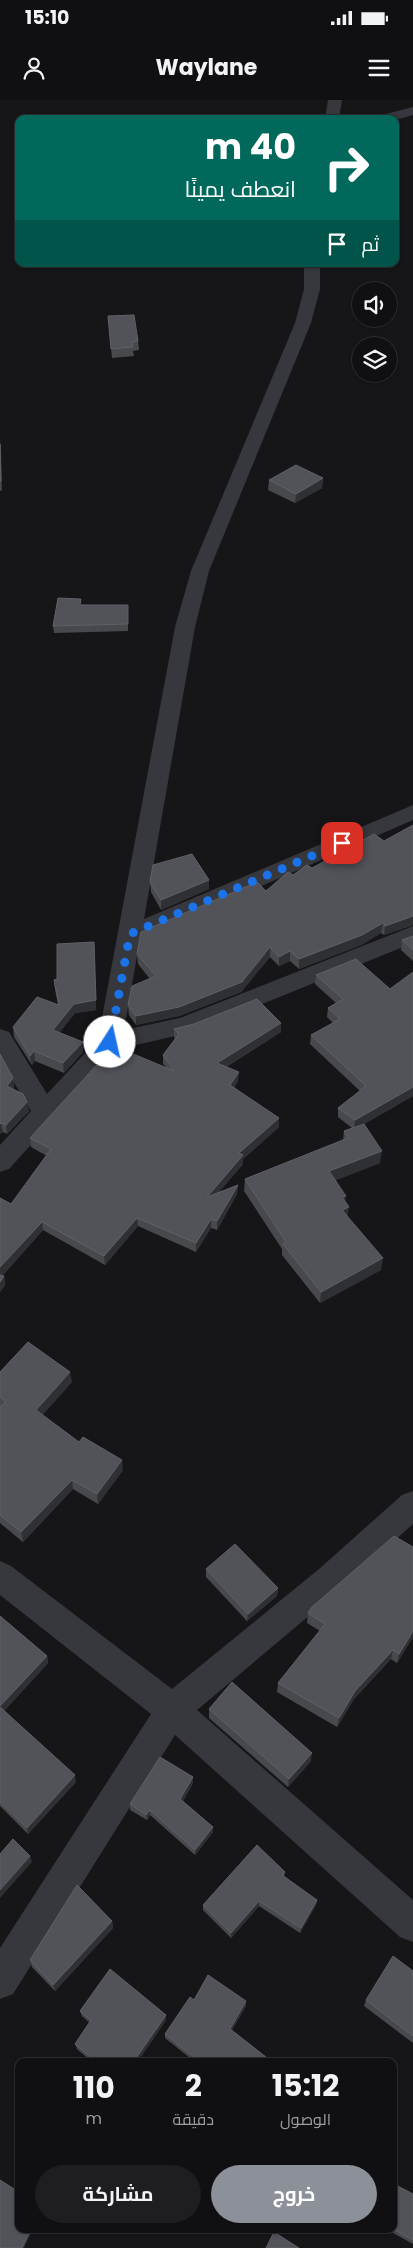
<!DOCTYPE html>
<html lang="ar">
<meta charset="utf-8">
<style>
:root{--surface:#101012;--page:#1e1e20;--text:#f1f3f6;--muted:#9c9d9f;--line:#303032;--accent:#8c9099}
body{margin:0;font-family:Poppins,Cairo,sans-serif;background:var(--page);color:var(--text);direction:rtl;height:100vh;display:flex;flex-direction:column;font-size:19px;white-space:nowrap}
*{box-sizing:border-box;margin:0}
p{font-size:16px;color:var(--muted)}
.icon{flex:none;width:28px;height:28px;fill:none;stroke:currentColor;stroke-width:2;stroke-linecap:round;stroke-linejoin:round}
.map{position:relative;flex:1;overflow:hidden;direction:ltr}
.drawer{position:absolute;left:15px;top:1958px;width:382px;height:175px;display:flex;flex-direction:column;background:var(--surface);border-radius:10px;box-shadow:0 1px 4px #0004,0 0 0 1px var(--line);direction:rtl}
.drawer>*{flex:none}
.hud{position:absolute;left:15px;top:15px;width:384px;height:152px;border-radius:10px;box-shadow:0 1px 4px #0004,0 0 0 1px var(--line);direction:rtl;background:#00695c;color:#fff;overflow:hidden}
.tools{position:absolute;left:352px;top:182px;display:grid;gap:10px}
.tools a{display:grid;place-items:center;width:45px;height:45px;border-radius:50%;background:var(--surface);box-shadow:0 1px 4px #0004,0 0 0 1px var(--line);font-size:25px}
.pin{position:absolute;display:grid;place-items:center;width:42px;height:42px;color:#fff;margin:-21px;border-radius:10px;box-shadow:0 2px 8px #0006}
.me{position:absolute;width:55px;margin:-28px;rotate:10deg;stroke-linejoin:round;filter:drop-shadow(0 0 4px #0008)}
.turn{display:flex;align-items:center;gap:18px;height:105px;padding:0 20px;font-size:22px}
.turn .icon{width:65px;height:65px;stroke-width:2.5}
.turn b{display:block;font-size:35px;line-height:42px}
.then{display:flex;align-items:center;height:48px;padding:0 20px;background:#0003;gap:10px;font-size:19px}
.eta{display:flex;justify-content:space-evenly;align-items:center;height:85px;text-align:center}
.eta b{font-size:30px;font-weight:700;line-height:35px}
.action{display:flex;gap:10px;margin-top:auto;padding:10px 20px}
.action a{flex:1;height:58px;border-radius:30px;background:var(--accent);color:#fff;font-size:20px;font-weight:700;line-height:58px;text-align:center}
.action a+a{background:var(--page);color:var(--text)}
.status{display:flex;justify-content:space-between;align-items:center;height:35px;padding:0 25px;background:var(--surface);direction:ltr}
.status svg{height:14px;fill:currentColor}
header{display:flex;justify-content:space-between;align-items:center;height:65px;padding:0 20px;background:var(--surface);font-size:22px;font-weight:700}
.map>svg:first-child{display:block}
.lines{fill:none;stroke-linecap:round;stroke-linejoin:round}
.minor{fill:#37383d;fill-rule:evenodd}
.wall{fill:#47494d}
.shaded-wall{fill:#2f3033}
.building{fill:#525359;stroke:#5f6168}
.route{stroke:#1a73e8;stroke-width:9;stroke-dasharray:0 16.2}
</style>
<div class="status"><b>15:10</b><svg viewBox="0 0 49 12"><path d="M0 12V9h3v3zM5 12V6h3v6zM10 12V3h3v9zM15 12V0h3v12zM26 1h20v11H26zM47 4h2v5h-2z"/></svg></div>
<header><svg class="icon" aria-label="menu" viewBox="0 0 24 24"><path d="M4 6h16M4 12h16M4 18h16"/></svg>Waylane<svg class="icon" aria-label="person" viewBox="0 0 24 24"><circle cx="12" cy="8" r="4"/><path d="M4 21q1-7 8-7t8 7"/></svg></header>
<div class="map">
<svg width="413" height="2148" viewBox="0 0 413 2148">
<rect width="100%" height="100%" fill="#161618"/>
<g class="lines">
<!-- minor -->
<g class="minor">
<path d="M 328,0 L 342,0 L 339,19 L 325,19 Z"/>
<path d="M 413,7 L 413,15 L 395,20 L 376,19 L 378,16 Z"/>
<path d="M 304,164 L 320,164 L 320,189 L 311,223 L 209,471 L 195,527 L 144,819 L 413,705 L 413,720 L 140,839 L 124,930 L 180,918 L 413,826 L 413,843 L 193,932 L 118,949 L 9,1069 L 0,1072 L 0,1045 L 31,1011 L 0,959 L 0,929 L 9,932 L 47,994 L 98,939 L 175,527 L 191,471 L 295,223 L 304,189 Z"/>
<path d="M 413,1391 L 413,1424 L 341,1489 L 197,1610 L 413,1800 L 413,1842 L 400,1837 L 175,1635 L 13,1894 L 0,1899 L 0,1848 L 151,1614 L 0,1495 L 0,1461 L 11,1466 L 172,1589 L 319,1469 L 402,1395 Z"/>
</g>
</g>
<!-- wall -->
<g class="wall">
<path d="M 108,216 L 138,241 L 139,250 L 133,251 L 134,256 L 112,258 Z"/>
<path d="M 0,339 L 2,390 L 0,391 Z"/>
<path d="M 323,378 L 322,388 L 295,403 L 268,390 L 269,380 Z"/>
<path d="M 82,505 L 128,505 L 128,531 L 54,533 L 53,526 Z"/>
<path d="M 413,725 L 413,825 L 384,835 L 381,833 L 361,845 L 299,869 L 290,861 L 279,866 L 270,857 L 241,892 L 179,916 L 136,925 L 129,915 L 128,905 L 150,879 L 138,864 L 137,854 L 266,791 L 293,775 L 384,741 Z"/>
<path d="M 150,782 L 209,789 L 161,810 L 151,792 Z"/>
<path d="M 413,836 L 413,861 L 401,850 L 402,840 Z"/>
<path d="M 94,842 L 96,910 L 75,913 L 59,933 L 83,942 L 83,952 L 64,973 L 35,961 L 32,965 L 14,937 L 13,927 L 58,905 L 55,889 L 54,880 L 57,879 Z"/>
<path d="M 316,875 L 390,889 L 413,996 L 364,1024 L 380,1063 L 336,1080 L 345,1102 L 348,1117 L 381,1170 L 320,1203 L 282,1155 L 282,1149 L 244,1091 L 245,1079 L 343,1040 L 344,1031 L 352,1028 L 338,1017 L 338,1008 L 360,991 L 310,944 L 311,935 L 333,923 L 327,917 L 328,908 L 336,903 L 315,884 Z"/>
<path d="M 174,929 L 281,932 L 226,967 L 238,981 L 234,988 L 279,1018 L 279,1027 L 243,1059 L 243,1064 L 218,1093 L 238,1085 L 237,1094 L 217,1130 L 211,1128 L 196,1152 L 138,1126 L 105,1165 L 43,1130 L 2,1176 L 4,1176 L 5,1185 L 0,1192 L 0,1098 L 11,1104 L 47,1056 L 31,1047 L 30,1038 L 166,967 L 163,964 L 163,955 L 175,939 L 174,938 Z"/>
<path d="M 0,954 L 13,978 L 14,987 L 13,989 L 29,1011 L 7,1034 L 3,1032 L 0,1034 Z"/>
<path d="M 0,1272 L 72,1282 L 42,1315 L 79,1342 L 123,1370 L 98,1404 L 73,1389 L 23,1442 L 0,1423 Z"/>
<path d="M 206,1469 L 278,1488 L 277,1496 L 247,1521 L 206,1477 Z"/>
<path d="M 308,1513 L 413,1537 L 397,1563 L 391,1559 L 354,1599 L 337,1627 L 277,1592 L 278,1583 L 320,1531 L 307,1523 Z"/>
<path d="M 0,1516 L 47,1556 L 48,1563 L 4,1611 L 76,1682 L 28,1734 L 0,1706 Z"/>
<path d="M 209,1609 L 311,1661 L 288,1687 L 209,1618 Z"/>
<path d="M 193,1677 L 193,1683 L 183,1701 L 213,1727 L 213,1732 L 195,1755 L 150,1715 L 147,1720 L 130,1710 L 130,1704 Z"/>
<path d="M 285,1772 L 284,1777 L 317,1800 L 316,1805 L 300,1833 L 259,1806 L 231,1838 L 203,1810 L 203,1805 Z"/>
<path d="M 112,1821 L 113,1828 L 55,1891 L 32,1867 L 30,1860 Z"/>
<path d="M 413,1871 L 413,1943 L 364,1906 L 366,1900 Z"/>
<path d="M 194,1900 L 246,1901 L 246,1906 L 232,1930 L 271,1961 L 194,1961 L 165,1938 L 165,1934 Z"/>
<path d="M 80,1911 L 166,1915 L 166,1920 L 138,1961 L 91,1961 L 77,1949 L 75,1944 L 90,1923 L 82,1916 Z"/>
<path d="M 413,2094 L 413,2144 L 386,2129 L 394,2129 Z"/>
</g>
<!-- shaded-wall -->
<g class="shaded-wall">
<path d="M 0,339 L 1,347 L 2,390 L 1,381 Z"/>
<path d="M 323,378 L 322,388 L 295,403 L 296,394 Z"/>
<path d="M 209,780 L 209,789 L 161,810 L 161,800 Z"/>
<path d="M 413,816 L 413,825 L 384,835 L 385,826 Z"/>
<path d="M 383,823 L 381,833 L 361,845 L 299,869 L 299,859 Z"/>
<path d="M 94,842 L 96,910 L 75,913 L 54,940 L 53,930 Z"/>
<path d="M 270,847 L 270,857 L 241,892 L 179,916 L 136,925 L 136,916 Z"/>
<path d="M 290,851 L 290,861 L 279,866 L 279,857 Z"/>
<path d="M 281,923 L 281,932 L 217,972 L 217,963 Z"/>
<path d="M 83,942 L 83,952 L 64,973 L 63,963 Z"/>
<path d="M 34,951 L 35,961 L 32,965 L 30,956 Z"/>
<path d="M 239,972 L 238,981 L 230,994 L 230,985 Z"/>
<path d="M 13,978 L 14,987 L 8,995 L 7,986 Z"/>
<path d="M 413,987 L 413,996 L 354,1030 L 355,1020 Z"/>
<path d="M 27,1002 L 29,1011 L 7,1034 L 6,1025 Z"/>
<path d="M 279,1018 L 279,1027 L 243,1059 L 243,1064 L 207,1106 L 207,1097 L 239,1053 Z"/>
<path d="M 1,1023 L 3,1032 L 0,1034 L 0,1024 Z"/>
<path d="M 382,1051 L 380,1063 L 328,1083 L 329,1071 Z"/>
<path d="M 238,1085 L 237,1094 L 217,1130 L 217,1121 Z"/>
<path d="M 346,1096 L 345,1107 L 342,1097 Z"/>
<path d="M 349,1107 L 347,1119 L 342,1110 Z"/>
<path d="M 137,1118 L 138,1126 L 105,1165 L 104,1156 Z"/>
<path d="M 211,1119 L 211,1128 L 196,1152 L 196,1143 Z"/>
<path d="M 42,1122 L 43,1130 L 0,1178 L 0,1167 Z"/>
<path d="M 383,1158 L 381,1170 L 320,1203 L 321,1192 Z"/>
<path d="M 4,1176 L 5,1185 L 0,1192 L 0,1182 Z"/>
<path d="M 70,1272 L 72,1282 L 37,1321 L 36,1310 Z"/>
<path d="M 122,1360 L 123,1370 L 98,1404 L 97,1394 Z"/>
<path d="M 72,1380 L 73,1389 L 23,1442 L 21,1432 Z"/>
<path d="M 278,1488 L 277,1496 L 247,1521 L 248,1514 Z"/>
<path d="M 413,1531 L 413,1537 L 397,1563 L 399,1554 Z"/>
<path d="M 393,1550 L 391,1559 L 354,1599 L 337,1627 L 339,1618 L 355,1591 Z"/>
<path d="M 47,1556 L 48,1563 L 2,1613 L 0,1606 Z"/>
<path d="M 312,1653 L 311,1661 L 288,1687 L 289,1679 Z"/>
<path d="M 75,1675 L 76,1682 L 28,1734 L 27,1728 Z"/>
<path d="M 193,1677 L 193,1683 L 181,1705 L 180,1699 Z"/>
<path d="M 150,1710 L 150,1715 L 147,1720 L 146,1715 Z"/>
<path d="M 213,1727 L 213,1732 L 195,1755 L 195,1750 Z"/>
<path d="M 30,1756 L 32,1762 L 0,1798 L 0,1790 Z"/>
<path d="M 317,1800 L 316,1805 L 300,1833 L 301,1828 Z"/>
<path d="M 259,1801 L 259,1806 L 231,1838 L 231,1833 Z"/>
<path d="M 112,1821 L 113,1828 L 55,1891 L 53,1885 Z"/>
<path d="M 246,1901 L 246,1906 L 230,1933 L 230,1929 Z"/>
<path d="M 166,1915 L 166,1920 L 138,1961 L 134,1961 Z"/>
<path d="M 31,2129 L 33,2129 L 24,2148 L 22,2148 Z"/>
</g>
<!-- building -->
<g class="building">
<path d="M 134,215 L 138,241 L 132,242 L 133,247 L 111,249 L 108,216 Z"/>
<path d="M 0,344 L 1,381 L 0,381 Z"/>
<path d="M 296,365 L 323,378 L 296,394 L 269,380 Z"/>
<path d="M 58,498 L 81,499 L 80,505 L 128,505 L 128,524 L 53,526 Z"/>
<path d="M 413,725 L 413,816 L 385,826 L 383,823 L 362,835 L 299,859 L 290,851 L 279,857 L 270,847 L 242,882 L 179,907 L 136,916 L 128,905 L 132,886 L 156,876 L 137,854 L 141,832 L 257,782 L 266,791 L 288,772 L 293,775 L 307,765 L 312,768 L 374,734 L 384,741 Z"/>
<path d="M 192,754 L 209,780 L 161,800 L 150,782 L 153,765 Z"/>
<path d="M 413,836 L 413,850 L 402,840 Z"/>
<path d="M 94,842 L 96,900 L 74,904 L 53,930 L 83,942 L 63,963 L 34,951 L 30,956 L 13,927 L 37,897 L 59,905 L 54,880 L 57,879 L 57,844 Z"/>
<path d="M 356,859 L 390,889 L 413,872 L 413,987 L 355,1020 L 338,1008 L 366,986 L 311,935 L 340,919 L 328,908 L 343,899 L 316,875 Z"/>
<path d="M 257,899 L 281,923 L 217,963 L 239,972 L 230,985 L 279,1018 L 239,1053 L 243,1055 L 207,1097 L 238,1085 L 217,1121 L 211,1119 L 196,1143 L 137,1118 L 104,1156 L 42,1122 L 0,1167 L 0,1098 L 11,1104 L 51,1049 L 30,1038 L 114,946 L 174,971 L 163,955 L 179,934 L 174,929 L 194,924 Z"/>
<path d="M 0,954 L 13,978 L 7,986 L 23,994 L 27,1002 L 6,1025 L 1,1023 L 0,1024 Z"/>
<path d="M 364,1024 L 382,1051 L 329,1071 L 346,1096 L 342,1097 L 349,1107 L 342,1110 L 383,1158 L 321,1192 L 283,1144 L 286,1142 L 245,1079 L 348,1038 L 344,1031 Z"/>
<path d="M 0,1175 L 4,1176 L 0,1182 Z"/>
<path d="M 28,1242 L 70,1272 L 36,1310 L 79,1342 L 83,1337 L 122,1360 L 97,1394 L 72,1380 L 21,1432 L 0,1415 L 0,1307 L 6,1302 L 0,1297 L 0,1272 Z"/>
<path d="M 394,1436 L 413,1447 L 413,1531 L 399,1554 L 393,1550 L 355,1591 L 339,1618 L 278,1583 L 325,1524 L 308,1513 L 312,1507 Z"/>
<path d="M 235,1444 L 278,1488 L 248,1514 L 206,1469 Z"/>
<path d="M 0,1516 L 47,1556 L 0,1606 Z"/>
<path d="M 232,1582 L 312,1653 L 289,1679 L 209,1609 Z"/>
<path d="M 0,1607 L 75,1675 L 27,1728 L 0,1702 Z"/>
<path d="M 160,1657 L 193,1677 L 180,1699 L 213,1727 L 195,1750 L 150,1710 L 146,1715 L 130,1704 Z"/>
<path d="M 13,1739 L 30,1756 L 0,1790 L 0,1754 Z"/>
<path d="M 257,1745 L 285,1772 L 282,1775 L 317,1800 L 301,1828 L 259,1801 L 231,1833 L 203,1805 Z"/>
<path d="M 77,1785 L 112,1821 L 53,1885 L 30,1860 Z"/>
<path d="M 393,1856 L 413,1871 L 413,1936 L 366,1900 Z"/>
<path d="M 110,1869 L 166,1915 L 134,1961 L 96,1961 L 75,1944 L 91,1920 L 80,1911 Z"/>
<path d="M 208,1875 L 246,1901 L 230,1929 L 271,1961 L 199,1961 L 165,1934 L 190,1897 L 194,1900 Z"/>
<path d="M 0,2080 L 19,2092 L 19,2129 L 31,2129 L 22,2148 L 0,2148 Z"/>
<path d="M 394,2084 L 413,2094 L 413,2140 L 393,2129 L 394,2129 Z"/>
<path d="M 274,2132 L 299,2148 L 266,2148 Z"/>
</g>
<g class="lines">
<!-- route -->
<path class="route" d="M 110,942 L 130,834 L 342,743"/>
</g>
</svg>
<div class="tools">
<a><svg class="icon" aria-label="sound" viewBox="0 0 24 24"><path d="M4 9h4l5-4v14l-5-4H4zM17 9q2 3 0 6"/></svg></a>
<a><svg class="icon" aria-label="layers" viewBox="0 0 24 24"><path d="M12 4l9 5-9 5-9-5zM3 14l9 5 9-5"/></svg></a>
</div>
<div class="pin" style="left:342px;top:743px;background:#d93025"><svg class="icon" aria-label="arrive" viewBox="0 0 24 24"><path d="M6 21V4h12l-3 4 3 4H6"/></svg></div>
<svg class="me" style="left:110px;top:942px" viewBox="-20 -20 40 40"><circle r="19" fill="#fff"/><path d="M0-13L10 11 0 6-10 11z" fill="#1a73e8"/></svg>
<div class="hud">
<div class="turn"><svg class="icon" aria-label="right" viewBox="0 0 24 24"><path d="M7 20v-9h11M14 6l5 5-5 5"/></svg><div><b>40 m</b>انعطف يمينًا</div></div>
<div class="then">ثم<svg class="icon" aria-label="arrive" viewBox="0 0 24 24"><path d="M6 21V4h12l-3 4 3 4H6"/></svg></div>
</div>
<section class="drawer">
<div class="eta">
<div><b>15:12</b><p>الوصول</p></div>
<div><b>2</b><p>دقيقة</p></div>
<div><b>110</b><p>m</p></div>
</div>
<div class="action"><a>خروج</a><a>مشاركة</a></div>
</section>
</div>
